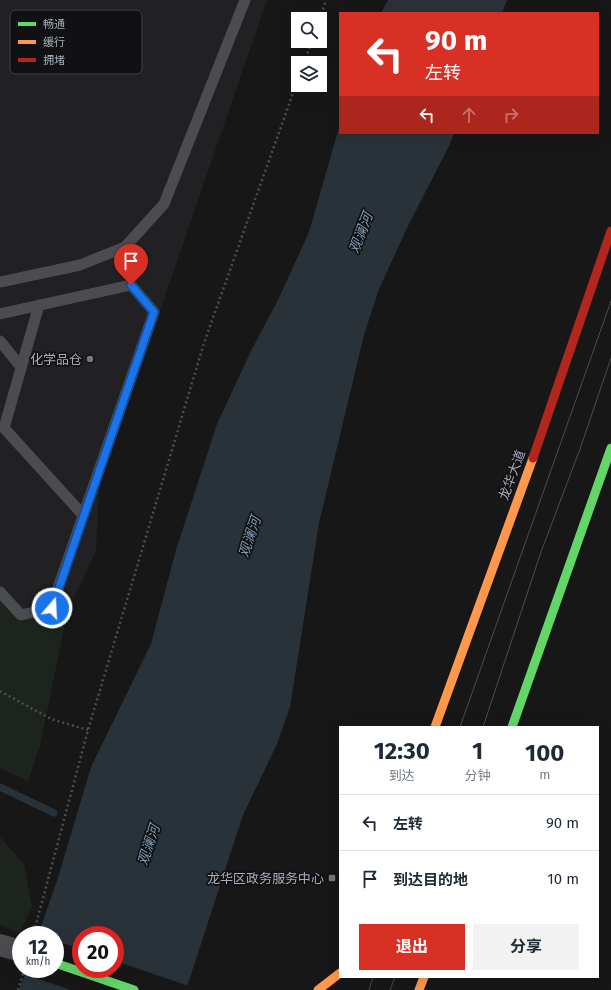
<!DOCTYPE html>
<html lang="zh">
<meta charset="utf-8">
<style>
:root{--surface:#fff;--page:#f2f2f3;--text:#1f2937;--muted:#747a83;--line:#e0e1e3;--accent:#d93025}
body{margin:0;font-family:"Fira Sans","Noto Sans SC",sans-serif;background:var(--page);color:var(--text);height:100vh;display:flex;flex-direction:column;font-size:15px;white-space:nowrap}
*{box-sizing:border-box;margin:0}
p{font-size:13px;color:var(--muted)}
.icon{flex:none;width:22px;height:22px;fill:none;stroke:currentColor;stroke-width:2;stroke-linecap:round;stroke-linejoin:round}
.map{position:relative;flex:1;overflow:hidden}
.panel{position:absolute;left:339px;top:726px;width:260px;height:252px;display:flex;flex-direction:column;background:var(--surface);border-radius:0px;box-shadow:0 4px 16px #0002}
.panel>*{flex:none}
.guide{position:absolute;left:339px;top:12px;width:260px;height:122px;border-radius:0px;box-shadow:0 4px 16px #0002;background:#d93025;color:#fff;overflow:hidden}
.tools{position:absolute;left:291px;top:12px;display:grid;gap:8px}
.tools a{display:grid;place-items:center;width:36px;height:36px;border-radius:0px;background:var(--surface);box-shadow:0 4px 16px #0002;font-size:20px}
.speed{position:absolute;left:12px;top:926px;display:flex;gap:8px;font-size:20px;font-weight:700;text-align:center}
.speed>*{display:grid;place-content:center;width:52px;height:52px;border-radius:50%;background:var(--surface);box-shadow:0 4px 16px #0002;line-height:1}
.speed small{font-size:10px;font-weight:400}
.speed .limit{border:6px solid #d22;background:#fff;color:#111}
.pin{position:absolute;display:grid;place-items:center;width:34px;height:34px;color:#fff;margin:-41px -17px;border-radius:50% 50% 50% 0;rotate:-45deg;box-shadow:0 0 4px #0007}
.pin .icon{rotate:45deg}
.me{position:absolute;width:44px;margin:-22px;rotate:19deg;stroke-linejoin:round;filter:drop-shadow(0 0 3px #0008)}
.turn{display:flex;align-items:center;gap:14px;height:84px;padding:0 20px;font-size:18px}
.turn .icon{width:52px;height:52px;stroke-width:2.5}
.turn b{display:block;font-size:28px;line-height:34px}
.lanes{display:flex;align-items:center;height:38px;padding:0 20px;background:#0003;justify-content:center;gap:20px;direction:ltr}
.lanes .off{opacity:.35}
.eta{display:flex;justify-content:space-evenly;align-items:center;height:68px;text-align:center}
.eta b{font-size:24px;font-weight:700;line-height:28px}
.button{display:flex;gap:8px;margin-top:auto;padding:8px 20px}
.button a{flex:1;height:46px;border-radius:0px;background:var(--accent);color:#fff;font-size:16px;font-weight:700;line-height:46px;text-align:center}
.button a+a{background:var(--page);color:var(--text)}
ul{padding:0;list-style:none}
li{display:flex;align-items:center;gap:12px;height:56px;padding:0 20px;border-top:1px solid var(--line)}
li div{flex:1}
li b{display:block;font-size:15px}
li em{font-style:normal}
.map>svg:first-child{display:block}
.built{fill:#212123}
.green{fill:#1d241e}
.water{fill:#2a3239;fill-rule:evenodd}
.pier{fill:#171717}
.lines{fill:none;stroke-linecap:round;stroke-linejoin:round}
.stream{stroke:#2a3239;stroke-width:7}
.path{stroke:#4d4e52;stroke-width:2.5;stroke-dasharray:2 3;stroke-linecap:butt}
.lane{stroke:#4b4c50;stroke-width:11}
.street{stroke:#4b4c50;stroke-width:22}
.fast{stroke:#63d668;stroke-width:9}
.slow{stroke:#ff974d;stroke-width:9}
.jam{stroke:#b3261e;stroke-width:9}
.tram{stroke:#4b4c4f;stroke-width:1}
.route-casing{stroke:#114b97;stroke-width:10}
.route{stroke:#1a73e8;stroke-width:7}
.poi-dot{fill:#757880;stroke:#111113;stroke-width:1.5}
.labels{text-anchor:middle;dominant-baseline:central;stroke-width:3.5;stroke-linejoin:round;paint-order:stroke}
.poi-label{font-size:13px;fill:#a8adb8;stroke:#111113;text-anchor:end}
.street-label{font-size:13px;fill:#a8adb8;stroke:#111113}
.water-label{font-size:14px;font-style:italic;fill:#7f9bb3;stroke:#111113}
.key{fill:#111113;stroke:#3e4045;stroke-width:1}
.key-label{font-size:11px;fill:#a8adb8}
</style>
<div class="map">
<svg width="611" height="990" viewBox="0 0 611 990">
<rect width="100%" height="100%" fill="#171717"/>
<!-- built -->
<path class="built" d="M 0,0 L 267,0 L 99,488 L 96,551 L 67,613 L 40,745 L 0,730 Z"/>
<!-- green -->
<g class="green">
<path d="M 0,600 L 19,621 L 55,612 L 67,613 L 40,745 L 28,781 L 0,768 Z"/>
<path d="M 0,837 L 24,864 L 32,907 L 20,933 L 0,925 Z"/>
</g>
<!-- water -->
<g class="water">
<path d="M 388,0 L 507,0 L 502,13 L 381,13 Z"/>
<path d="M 340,124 L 340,133 L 454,133 L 449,146 L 407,228 L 379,289 L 364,335 L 319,523 L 290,707 L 277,744 L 243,815 L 186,990 L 19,990 L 27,969 L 55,969 L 55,935 L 38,935 L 57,881 L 91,767 L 151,644 L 176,550 L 217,424 L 251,351 L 278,300 L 309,232 ZM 81,935 L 115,935 L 115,969 L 81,969 Z"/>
</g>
<!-- pier -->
<path class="pier" d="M 55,941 L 81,949 L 81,969 L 115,969 L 115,961 L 189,986 L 188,990 L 71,990 L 23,974 L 25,969 L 55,969 Z"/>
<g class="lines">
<!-- stream -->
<path class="stream" d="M 0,787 L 54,813"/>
<!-- path -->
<g class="path">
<path d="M 320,19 L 326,0"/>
<path d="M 304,63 L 312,41"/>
<path d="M 0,691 L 51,719 L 88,730"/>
<path d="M 34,932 L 88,730 L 204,343 L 298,79"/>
<path d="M 18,990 L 23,973"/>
</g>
<!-- lane -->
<g class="lane">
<path d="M 0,282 L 80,265 L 125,247 L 164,204 L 245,0"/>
<path d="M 0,314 L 131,285 L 154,312 L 51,608 L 21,615 L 0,592"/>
<path d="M 0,341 L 21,367"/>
<path d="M 4,428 L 39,305"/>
<path d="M 4,428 L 83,515"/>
</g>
<!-- street -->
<path class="street" d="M 0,945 L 21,951"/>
<!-- fast -->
<g class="fast">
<path d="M 512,727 L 611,448"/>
<path d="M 55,963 L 134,990"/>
</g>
<!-- slow -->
<g class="slow">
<path d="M 435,727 L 533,458"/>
<path d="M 318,990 L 340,973"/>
<path d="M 419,990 L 424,977"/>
</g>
<!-- jam -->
<path class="jam" d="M 533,458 L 611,231"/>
<!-- tram -->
<g class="tram">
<path d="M 460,727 L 611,301"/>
<path d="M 483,727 L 541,552 L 580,449 L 611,358"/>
<path d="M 369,990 L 373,977"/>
<path d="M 390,990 L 395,977"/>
</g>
</g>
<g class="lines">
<!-- route casing -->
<g class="route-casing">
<path id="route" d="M 52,608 L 154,312 L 131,285"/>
</g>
<!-- route -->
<use href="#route" class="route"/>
</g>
<!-- markers -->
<g class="poi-dot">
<circle cx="90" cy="359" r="4"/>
<rect x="328" y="874" width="8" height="8" rx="2"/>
</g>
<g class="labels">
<!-- poi labels -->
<g class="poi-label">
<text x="82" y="359">化学品仓</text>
<text x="324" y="878">龙华区政务服务中心</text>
</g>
<!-- street labels -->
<g class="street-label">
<text transform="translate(512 475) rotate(-70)">龙华大道</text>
</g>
<!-- water labels -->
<g class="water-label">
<text transform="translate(361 233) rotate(-69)">观澜河</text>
<text transform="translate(250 537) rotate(-72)">观澜河</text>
<text transform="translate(149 845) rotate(-72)">观澜河</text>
</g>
</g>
<!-- legend -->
<rect x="10" y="10" width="132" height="64" rx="6" class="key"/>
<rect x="18" y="22" width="18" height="4" fill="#63d668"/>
<rect x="18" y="40" width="18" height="4" fill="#ff974d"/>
<rect x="18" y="58" width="18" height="4" fill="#b3261e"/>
<g class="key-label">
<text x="43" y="28">畅通</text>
<text x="43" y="46">缓行</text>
<text x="43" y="64">拥堵</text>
</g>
</svg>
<div class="tools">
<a><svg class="icon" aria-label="search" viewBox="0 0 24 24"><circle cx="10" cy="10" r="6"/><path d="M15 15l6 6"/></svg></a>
<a><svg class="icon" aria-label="layers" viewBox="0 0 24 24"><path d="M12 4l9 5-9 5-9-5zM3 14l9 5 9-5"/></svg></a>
</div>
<div class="speed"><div>12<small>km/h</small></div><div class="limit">20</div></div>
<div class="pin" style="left:131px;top:285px;background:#d93025"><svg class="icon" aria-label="arrive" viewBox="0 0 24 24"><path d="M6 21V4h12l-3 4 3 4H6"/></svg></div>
<svg class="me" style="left:52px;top:608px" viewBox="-20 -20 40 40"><circle r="17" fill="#1a73e8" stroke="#fff" stroke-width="3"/><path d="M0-11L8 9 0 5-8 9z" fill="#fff"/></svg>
<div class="guide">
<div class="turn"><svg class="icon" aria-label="left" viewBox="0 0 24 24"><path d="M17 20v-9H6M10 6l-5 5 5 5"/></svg><div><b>90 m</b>左转</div></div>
<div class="lanes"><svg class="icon" aria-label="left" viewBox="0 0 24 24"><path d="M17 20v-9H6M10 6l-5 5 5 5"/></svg><svg class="icon off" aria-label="ahead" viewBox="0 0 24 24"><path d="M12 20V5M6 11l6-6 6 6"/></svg><svg class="icon off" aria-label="right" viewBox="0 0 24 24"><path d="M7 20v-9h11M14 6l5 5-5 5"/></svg></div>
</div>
<section class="panel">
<div class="eta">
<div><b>12:30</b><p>到达</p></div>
<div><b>1</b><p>分钟</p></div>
<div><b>100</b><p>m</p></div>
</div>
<ul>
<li><svg class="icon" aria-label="left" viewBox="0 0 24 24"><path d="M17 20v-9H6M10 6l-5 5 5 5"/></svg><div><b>左转</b></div><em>90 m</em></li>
<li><svg class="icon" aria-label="arrive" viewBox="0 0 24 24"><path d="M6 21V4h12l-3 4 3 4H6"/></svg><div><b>到达目的地</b></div><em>10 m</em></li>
</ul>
<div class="button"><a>退出</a><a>分享</a></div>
</section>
</div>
